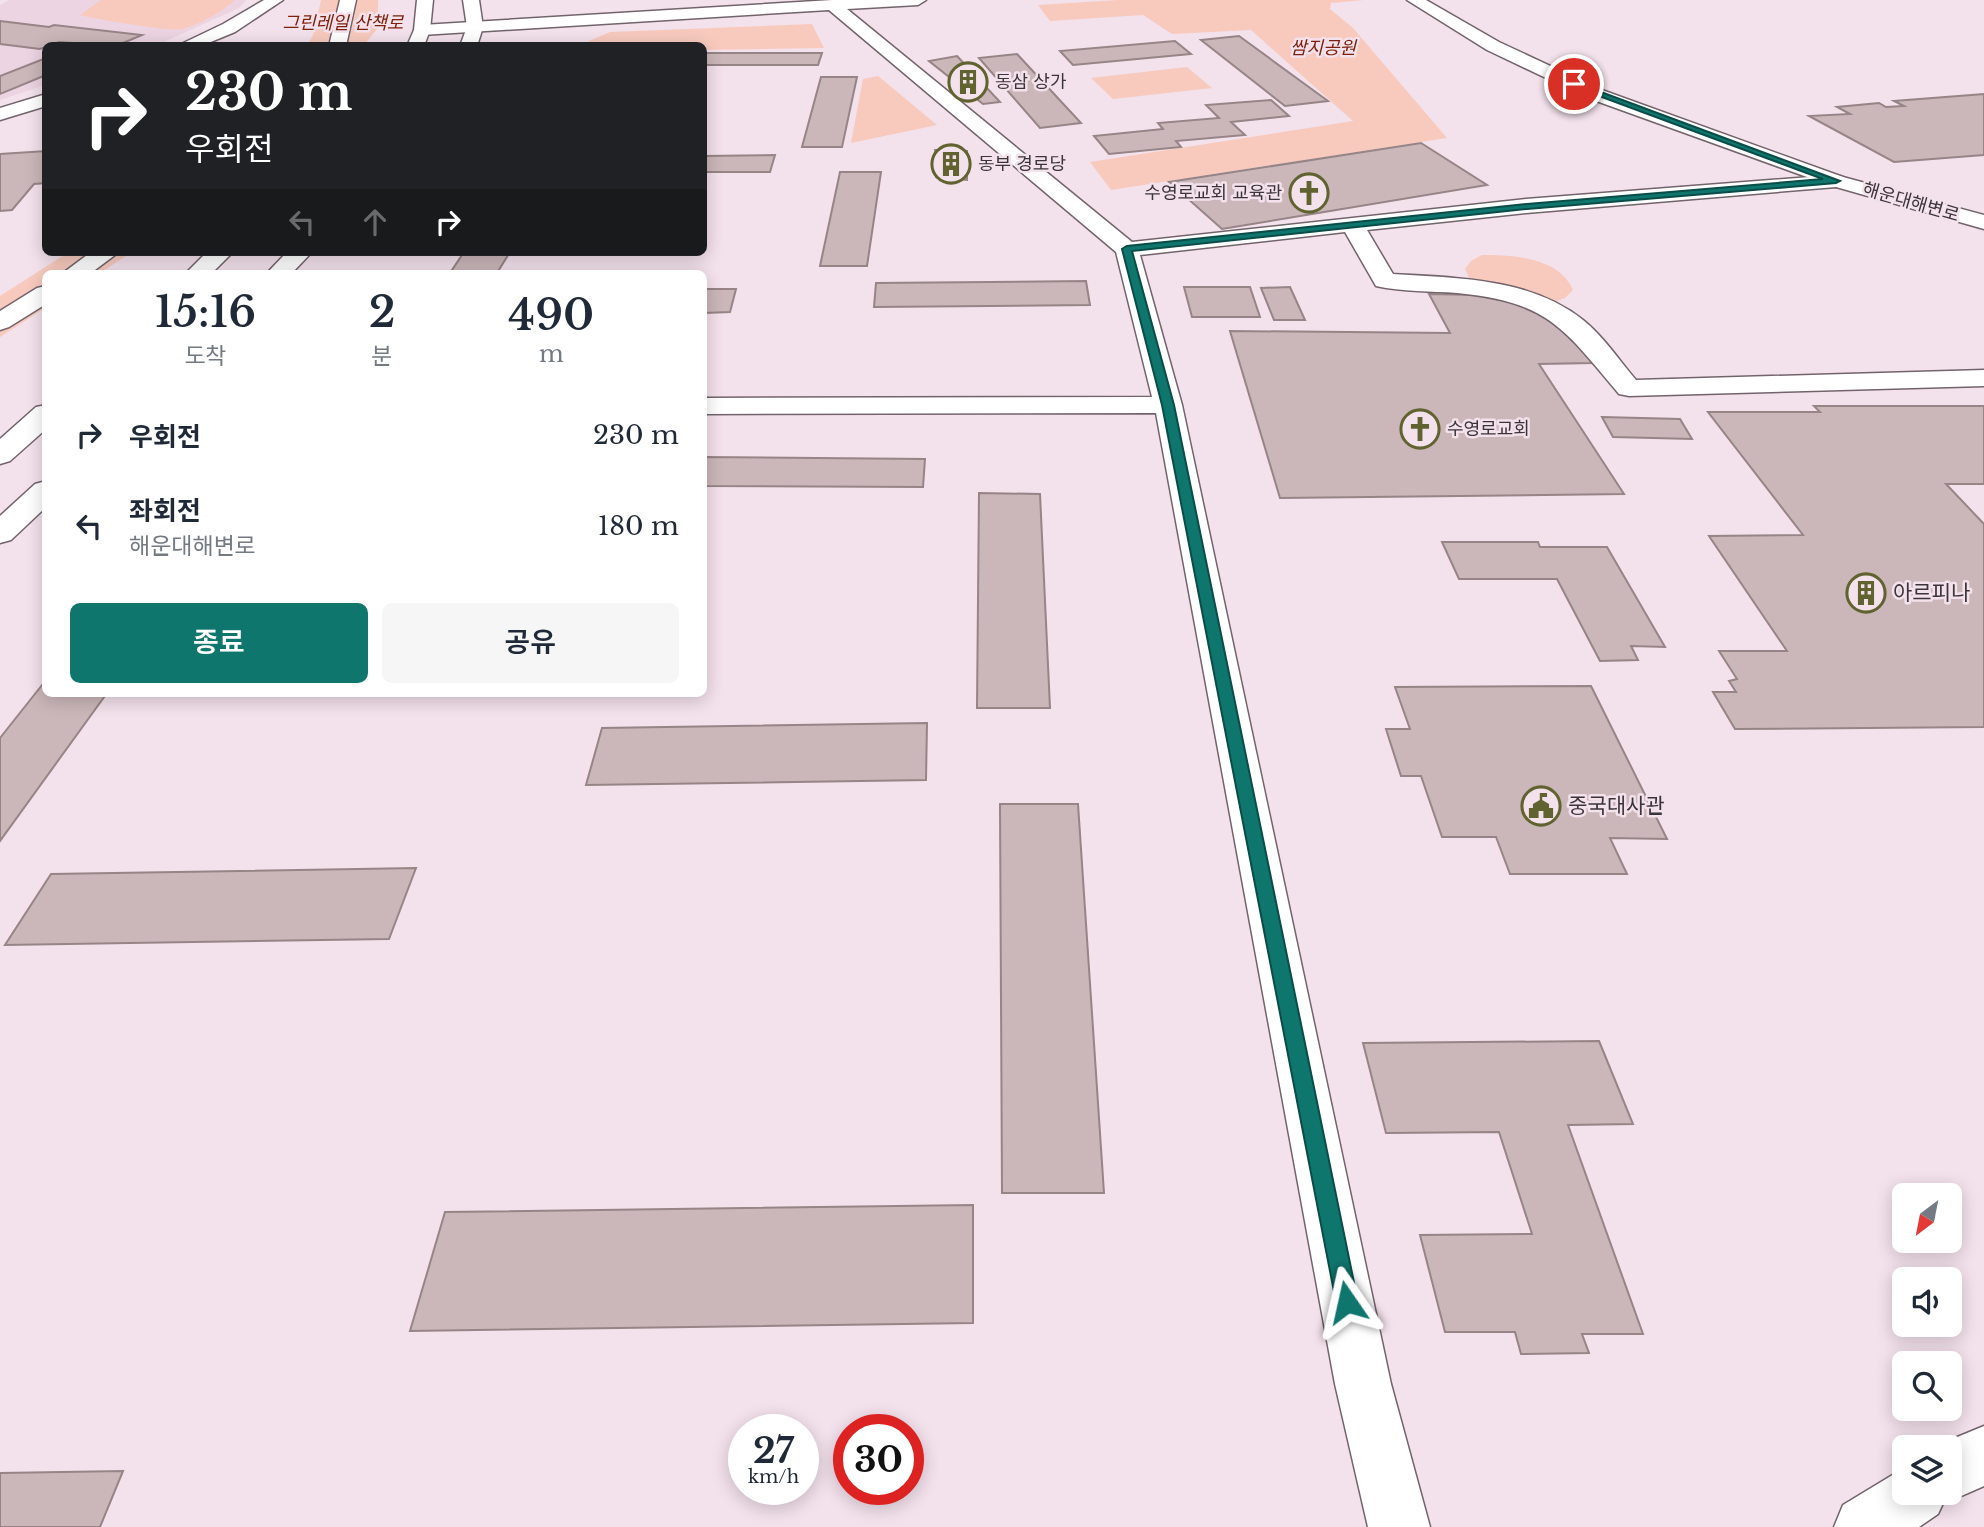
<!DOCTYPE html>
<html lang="ko">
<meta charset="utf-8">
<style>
:root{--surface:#fff;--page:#f6f6f7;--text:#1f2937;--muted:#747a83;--accent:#0f766e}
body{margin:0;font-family:"Libre Baskerville","Noto Sans KR",serif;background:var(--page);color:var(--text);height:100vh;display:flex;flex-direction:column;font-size:26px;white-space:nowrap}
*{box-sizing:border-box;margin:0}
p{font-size:23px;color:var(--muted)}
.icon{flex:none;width:38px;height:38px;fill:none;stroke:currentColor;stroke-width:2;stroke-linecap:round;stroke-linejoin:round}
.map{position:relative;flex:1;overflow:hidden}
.drawer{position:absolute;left:42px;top:270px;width:665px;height:427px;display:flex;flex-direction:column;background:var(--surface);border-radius:10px;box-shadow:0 4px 18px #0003}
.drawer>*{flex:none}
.top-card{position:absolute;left:42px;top:42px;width:665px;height:214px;border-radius:10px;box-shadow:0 4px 18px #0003;background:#202124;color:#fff;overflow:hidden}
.needle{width:46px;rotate:212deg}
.controls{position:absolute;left:1892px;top:1183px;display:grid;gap:14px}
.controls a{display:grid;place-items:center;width:70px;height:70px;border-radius:10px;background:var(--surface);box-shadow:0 4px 18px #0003;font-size:35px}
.speed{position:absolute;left:728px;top:1414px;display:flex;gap:14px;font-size:35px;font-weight:700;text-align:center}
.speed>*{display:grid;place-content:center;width:91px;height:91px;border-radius:50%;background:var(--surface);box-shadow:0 4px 18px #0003;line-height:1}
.speed small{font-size:18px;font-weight:400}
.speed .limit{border:10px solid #d22;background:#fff;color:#111}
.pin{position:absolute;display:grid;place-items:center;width:60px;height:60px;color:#fff;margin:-30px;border:4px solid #fff;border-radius:50%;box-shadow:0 2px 7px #0007}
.me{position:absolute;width:77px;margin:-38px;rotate:349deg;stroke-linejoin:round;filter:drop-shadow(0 0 5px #0008)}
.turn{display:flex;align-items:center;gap:24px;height:147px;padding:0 28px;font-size:32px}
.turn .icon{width:91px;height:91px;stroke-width:2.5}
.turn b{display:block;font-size:49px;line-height:60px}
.lanes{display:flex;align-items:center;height:66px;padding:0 28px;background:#0003;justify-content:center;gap:35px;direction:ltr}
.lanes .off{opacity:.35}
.eta{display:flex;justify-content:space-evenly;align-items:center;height:119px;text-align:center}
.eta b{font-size:42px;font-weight:600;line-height:49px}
.primary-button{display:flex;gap:14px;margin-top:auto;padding:14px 28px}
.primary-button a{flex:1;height:80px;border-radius:10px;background:var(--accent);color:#fff;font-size:28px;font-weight:600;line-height:80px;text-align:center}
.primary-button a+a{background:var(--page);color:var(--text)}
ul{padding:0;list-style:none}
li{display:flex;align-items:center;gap:21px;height:91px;padding:0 28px}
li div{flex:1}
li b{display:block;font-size:26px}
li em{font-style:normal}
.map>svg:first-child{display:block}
.built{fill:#ecd4e2}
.green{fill:#f8cabe}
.building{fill:#cbb7ba;stroke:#968486;stroke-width:2}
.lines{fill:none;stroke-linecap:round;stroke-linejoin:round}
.minor-casing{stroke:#73646c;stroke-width:3}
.major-casing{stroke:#73646c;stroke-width:3}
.minor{fill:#fff;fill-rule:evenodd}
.major{fill:#fff;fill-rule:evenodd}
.route{fill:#0f766e;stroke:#0a4d48;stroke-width:2}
.labels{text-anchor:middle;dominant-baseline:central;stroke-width:5;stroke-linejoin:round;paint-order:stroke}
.far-park-label{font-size:18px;font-style:italic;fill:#7e210b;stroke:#f3e1eb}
.far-poi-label{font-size:18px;fill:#3b3538;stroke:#f3e1eb;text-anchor:start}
.far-street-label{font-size:18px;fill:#3b3538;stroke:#f3e1eb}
.poi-label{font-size:21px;fill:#3b3538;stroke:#f3e1eb;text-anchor:start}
</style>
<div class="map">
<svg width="1984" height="1527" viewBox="0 0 1984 1527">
<rect width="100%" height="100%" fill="#f3e1eb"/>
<!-- built -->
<path class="built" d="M 9,0 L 246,0 L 239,8 L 157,45 L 46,46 L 45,85 L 0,100 L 0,5 Z"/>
<!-- green -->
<g class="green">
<path d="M 101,0 L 235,0 C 222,12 200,24 183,29 C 168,32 97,19 80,15 Z"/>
<path d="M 321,0 L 378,0 L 378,28 L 364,45 L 307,46 L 313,35 Z"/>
<path d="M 1118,0 L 1364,0 L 1331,3 L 1330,9 L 1353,28 L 1447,138 L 1111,190 L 1090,162 L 1353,121 L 1251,30 L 1172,34 L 1143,15 L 1050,21 L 1038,5 Z"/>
<path d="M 812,24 L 824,48 L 704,50 L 704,46 L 580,45 L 610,32 Z"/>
<path d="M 1187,67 L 1212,88 L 1113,99 L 1091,78 Z"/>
<path d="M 878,76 L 937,125 L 851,143 L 863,79 Z"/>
<path d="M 69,252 L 132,252 L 100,273 L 46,273 L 45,308 L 0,337 L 0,296 Z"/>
<path d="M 1482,255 C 1513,255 1559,257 1573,290 L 1565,298 L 1552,303 L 1471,282 L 1465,269 L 1471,261 Z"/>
</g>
<!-- building -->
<g class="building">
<path d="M 0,21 L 49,27 L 54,25 L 142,35 L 116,46 L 59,42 L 40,49 L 0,44 Z"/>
<path d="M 1239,36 L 1328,101 L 1285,106 L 1201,40 Z"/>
<path d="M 1175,41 L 1191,54 L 1073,65 L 1060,51 Z"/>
<path d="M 704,53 L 822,53 L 818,65 L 704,65 Z"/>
<path d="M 1017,54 L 1081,123 L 1040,128 L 979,58 Z"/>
<path d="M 957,56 L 1000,102 L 983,104 L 929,61 Z"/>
<path d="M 46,58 L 46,75 L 0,94 L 0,76 Z"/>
<path d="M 821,77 L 857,77 L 842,147 L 802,147 Z"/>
<path d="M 1984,94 L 1984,155 L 1894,162 L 1809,116 L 1850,114 L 1837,107 L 1879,103 L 1886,107 L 1904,106 L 1894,101 Z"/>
<path d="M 1271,100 L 1289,116 L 1231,122 L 1245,135 L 1176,141 L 1181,147 L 1109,154 L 1094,136 L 1163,129 L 1158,123 L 1219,118 L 1206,105 Z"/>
<path d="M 1421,143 L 1487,185 L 1222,229 L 1169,182 Z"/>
<path d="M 935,150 L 967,151 L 967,180 L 936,177 Z"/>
<path d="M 46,151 L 46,183 L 34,184 L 12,210 L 0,211 L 0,154 Z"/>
<path d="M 775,155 L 770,172 L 704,172 L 704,156 Z"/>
<path d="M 840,172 L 881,172 L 867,266 L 820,266 Z"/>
<path d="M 464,252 L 510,252 L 497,273 L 450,273 Z"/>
<path d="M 1086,281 L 1090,305 L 874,307 L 876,283 Z"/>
<path d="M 1184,287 L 1250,287 L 1260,317 L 1192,317 Z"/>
<path d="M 1290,287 L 1305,320 L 1274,320 L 1261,288 Z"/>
<path d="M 704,289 L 736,289 L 730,312 L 704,313 Z"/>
<path d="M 1429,294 L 1477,295 L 1510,302 L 1542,314 L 1582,347 L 1593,363 L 1539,364 L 1624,494 L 1280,498 L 1230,331 L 1450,333 Z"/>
<path d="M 1814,406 L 1984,406 L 1984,484 L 1946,484 L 1984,524 L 1984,727 L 1735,729 L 1713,692 L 1736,692 L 1729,681 L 1737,679 L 1719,651 L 1787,651 L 1709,536 L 1803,535 L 1708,412 L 1820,412 Z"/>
<path d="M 1602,417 L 1680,419 L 1692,439 L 1613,437 Z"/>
<path d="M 704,457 L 925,459 L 923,487 L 704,486 Z"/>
<path d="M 979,493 L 1040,494 L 1050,708 L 977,708 Z"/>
<path d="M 1442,542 L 1538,542 L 1540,547 L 1607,547 L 1665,647 L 1631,646 L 1638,660 L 1600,661 L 1557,579 L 1459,579 Z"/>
<path d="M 46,680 L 46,693 L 107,693 L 0,841 L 0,738 Z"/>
<path d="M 1591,686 L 1667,839 L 1610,838 L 1627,874 L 1510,874 L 1496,837 L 1442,837 L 1421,776 L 1401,776 L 1386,729 L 1410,729 L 1395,687 Z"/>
<path d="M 927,723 L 926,780 L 586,785 L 602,728 Z"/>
<path d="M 1000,804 L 1078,804 L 1104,1193 L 1002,1193 Z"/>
<path d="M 416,868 L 389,939 L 5,945 L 51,874 Z"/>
<path d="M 1599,1041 L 1633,1124 L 1568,1125 L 1643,1334 L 1582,1334 L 1589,1353 L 1521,1354 L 1515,1332 L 1445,1332 L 1420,1235 L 1532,1234 L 1499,1132 L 1386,1133 L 1363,1043 Z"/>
<path d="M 973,1205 L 973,1323 L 410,1331 L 445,1212 Z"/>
<path d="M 123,1471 L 100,1527 L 0,1527 L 0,1473 Z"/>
</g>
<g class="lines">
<!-- minor casing -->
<g class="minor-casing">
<g id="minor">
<path d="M 264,0 L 283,0 L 235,32 L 201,46 L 177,46 L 223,24 Z"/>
<path d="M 340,0 L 356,0 L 346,46 L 329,46 Z"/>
<path d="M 832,0 L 926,0 L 918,5 L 847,9 L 1132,242 L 1526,199 L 1836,175 L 1843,177 L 1847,181 L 1843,185 L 1836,187 L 1526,213 L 1367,230 L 1393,274 C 1457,278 1531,278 1583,320 C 1603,336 1619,360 1636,380 L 1984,370 L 1984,386 L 1629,396 L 1619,394 C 1563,328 1549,302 1457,293 C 1431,291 1402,292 1376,286 L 1345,232 L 1140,255 L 1182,405 L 1391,1384 L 1430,1527 L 1368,1527 L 1335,1384 L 1156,413 L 704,414 L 704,398 L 1152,397 L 1116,252 L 829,10 L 422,35 L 414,30 L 422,25 Z"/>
<path d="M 46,94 L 46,106 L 0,120 L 0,108 Z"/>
<path d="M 91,252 L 119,252 L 91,273 L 63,273 Z"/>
<path d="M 46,286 L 46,304 L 9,327 L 0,330 L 0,311 L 37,288 Z"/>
<path d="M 1984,1426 L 1984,1486 L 1950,1501 L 1945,1499 L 1938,1514 L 1919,1527 L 1834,1527 L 1843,1505 L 1904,1468 L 1904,1493 L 1950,1493 L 1950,1447 L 1933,1447 Z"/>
</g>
</g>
<!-- major casing -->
<g class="major-casing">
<g id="major">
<path d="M 417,0 L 433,0 L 430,30 L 424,46 L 407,46 L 414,30 Z"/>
<path d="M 463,0 L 479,0 L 483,27 L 477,46 L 460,46 L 467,27 Z"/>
<path d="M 1407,0 L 1426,0 L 1499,42 L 1602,90 L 1843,177 L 1984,215 L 1984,229 L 1829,185 L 1588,98 L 1487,50 Z"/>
<path d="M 207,252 L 233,252 L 212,273 L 186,273 Z"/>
<path d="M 287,252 L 312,252 L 292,273 L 267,273 Z"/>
<path d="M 46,405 L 46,429 L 10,461 L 0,464 L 0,439 L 36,407 Z"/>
<path d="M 46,481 L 46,507 L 11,540 L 0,543 L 0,516 L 35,484 Z"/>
</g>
</g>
<!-- minor -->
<use href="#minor" class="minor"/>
<!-- major -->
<use href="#major" class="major"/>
</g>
<!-- route -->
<path class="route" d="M 1574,82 L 1840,181 L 1836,183 L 1527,209 L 1132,251 L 1174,405 L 1358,1302 L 1355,1310 L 1347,1314 L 1339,1310 L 1336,1302 L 1162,405 L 1122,249 L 1127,246 L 1527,204 L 1823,179 L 1572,86 Z"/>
<!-- icons -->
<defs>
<g id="building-ring" transform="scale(2.0125)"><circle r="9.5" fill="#f3e1eb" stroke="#60622f" stroke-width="1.5"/><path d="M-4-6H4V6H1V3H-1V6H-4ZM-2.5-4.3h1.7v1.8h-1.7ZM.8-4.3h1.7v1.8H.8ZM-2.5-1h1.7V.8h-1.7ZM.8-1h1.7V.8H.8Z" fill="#60622f"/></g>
<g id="church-ring" transform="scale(2.0125)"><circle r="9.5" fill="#f3e1eb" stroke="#60622f" stroke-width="1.5"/><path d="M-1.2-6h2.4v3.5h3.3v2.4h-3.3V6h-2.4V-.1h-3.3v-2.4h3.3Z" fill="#60622f"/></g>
<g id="civic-ring" transform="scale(2.0125)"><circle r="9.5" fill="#f3e1eb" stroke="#60622f" stroke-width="1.5"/><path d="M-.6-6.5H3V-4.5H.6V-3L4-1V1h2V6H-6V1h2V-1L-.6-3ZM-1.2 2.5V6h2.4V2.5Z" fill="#60622f"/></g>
</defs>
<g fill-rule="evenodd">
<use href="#building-ring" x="968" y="82"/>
<use href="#building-ring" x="951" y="164"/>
<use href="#church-ring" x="1309" y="193"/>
<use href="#church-ring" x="1420" y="429"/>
<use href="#building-ring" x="1866" y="593"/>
<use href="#civic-ring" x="1541" y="806"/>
</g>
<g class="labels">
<!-- far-park labels -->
<g class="far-park-label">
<text x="343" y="23">그린레일 산책로</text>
<text x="1323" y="48">쌈지공원</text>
</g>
<!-- far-poi labels -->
<g class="far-poi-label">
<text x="995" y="82">동삼 상가</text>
<text x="978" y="164">동부 경로당</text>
<text x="1282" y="193" text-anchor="end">수영로교회 교육관</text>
<text x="1447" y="429">수영로교회</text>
</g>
<!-- far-street labels -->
<g class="far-street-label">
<text transform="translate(1911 202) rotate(16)">해운대해변로</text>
</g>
<!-- poi labels -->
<g class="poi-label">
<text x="1893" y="593">아르피나</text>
<text x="1568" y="806">중국대사관</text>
</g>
</g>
</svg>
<div class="controls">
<a><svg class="needle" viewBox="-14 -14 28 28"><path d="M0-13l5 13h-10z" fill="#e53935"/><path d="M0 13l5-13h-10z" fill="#747a83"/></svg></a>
<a><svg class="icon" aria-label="sound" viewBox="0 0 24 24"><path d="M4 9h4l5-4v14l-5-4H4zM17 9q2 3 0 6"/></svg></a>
<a><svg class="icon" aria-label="search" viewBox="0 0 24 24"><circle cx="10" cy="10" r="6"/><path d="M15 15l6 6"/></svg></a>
<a><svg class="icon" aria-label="layers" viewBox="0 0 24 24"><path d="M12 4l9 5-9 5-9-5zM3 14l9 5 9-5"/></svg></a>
</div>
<div class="speed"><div>27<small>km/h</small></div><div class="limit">30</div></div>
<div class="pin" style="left:1574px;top:84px;background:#d93025"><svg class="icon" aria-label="arrive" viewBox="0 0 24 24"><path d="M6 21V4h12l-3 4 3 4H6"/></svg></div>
<svg class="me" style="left:1347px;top:1302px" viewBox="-20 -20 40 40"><path d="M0-17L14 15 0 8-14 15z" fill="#0f766e" stroke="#fff" stroke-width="4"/></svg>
<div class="top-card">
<div class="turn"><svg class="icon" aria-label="right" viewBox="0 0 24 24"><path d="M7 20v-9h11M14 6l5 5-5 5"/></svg><div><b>230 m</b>우회전</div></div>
<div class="lanes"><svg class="icon off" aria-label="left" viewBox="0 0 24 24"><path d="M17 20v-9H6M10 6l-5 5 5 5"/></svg><svg class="icon off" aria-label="ahead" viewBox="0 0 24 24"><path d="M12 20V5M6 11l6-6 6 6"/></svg><svg class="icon" aria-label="right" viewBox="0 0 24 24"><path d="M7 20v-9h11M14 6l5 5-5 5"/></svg></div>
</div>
<section class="drawer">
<div class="eta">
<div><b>15:16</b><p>도착</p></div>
<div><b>2</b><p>분</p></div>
<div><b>490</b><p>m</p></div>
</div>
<ul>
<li><svg class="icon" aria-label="right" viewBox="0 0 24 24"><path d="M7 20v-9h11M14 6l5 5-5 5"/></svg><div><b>우회전</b></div><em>230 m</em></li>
<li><svg class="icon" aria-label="left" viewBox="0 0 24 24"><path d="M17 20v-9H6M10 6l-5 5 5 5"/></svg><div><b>좌회전</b><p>해운대해변로</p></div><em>180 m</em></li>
</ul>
<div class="primary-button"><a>종료</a><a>공유</a></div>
</section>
</div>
